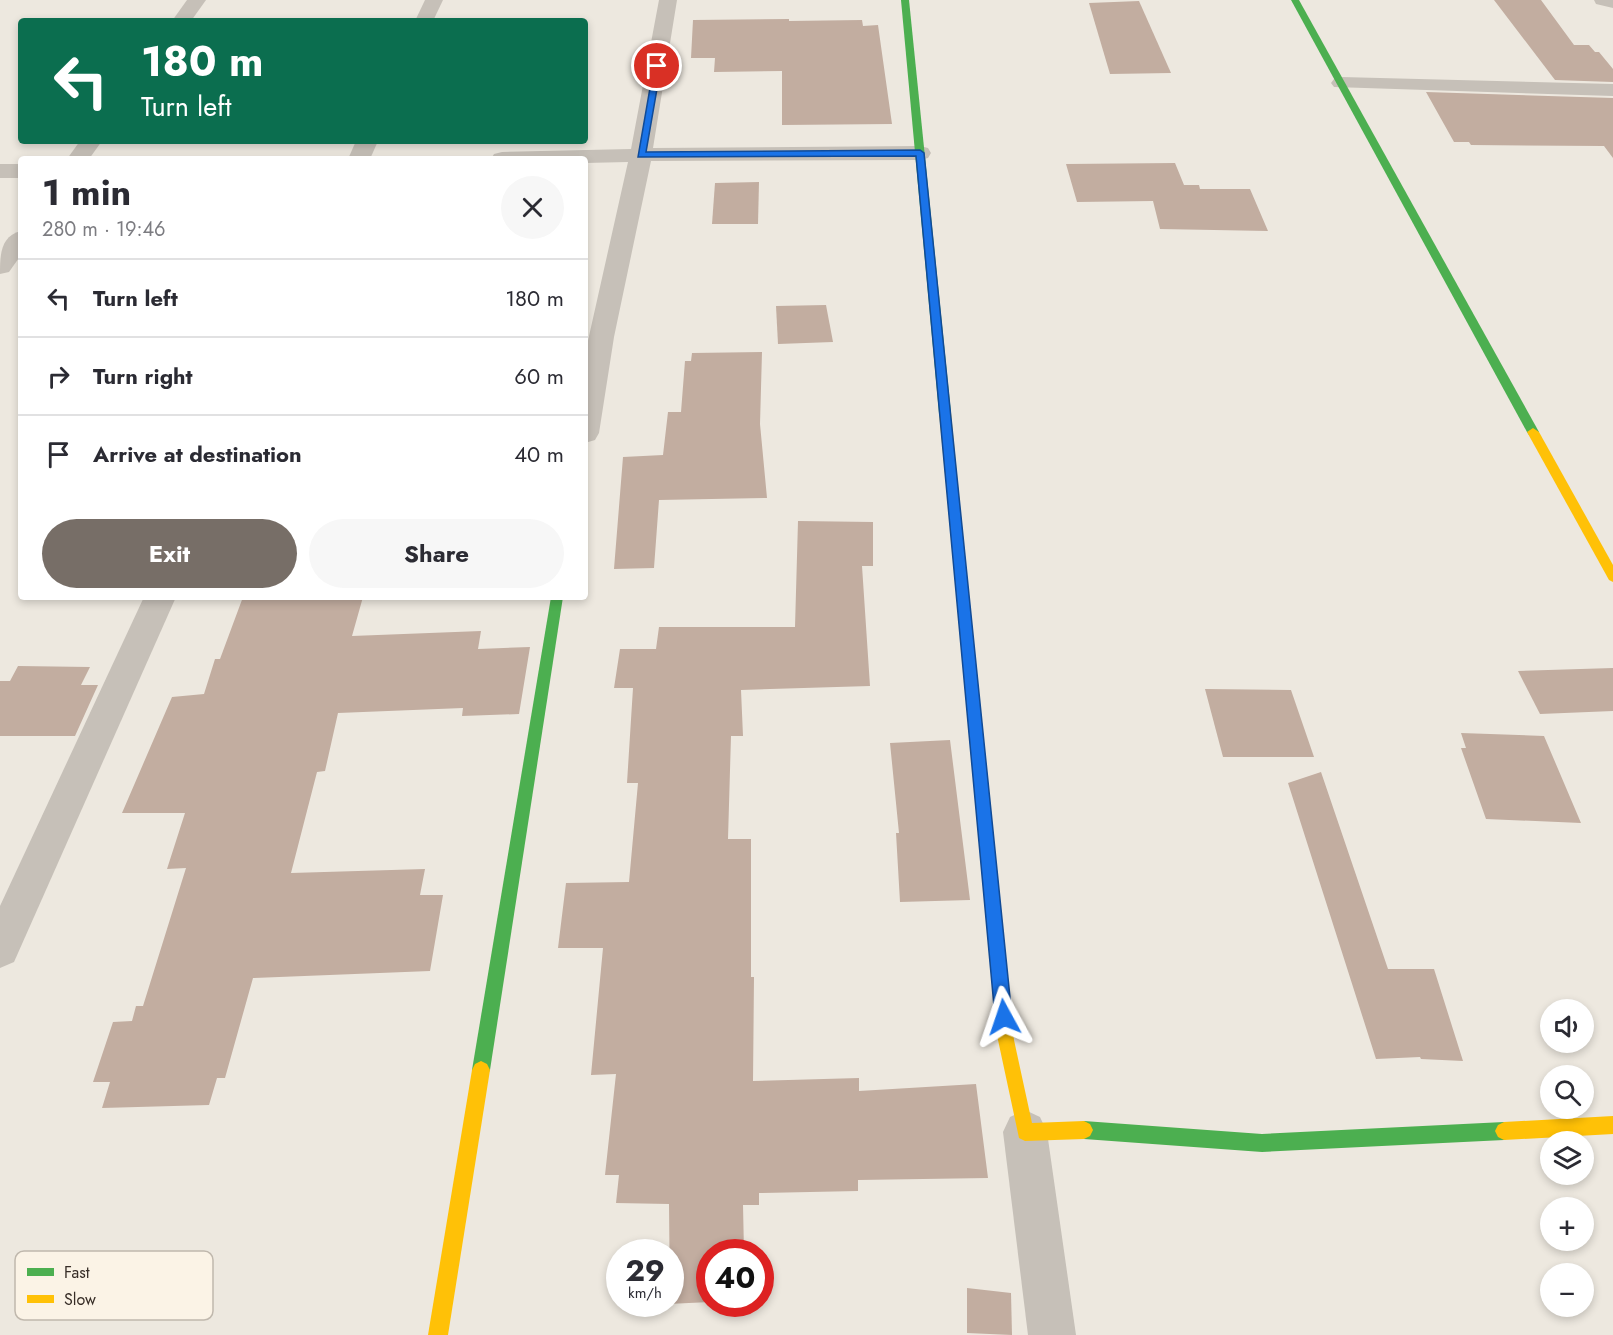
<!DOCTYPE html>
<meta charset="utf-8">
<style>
:root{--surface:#fff;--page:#f7f7f7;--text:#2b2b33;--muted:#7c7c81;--line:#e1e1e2;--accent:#776e67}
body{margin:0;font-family:Jost,sans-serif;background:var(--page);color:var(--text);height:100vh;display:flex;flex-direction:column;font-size:22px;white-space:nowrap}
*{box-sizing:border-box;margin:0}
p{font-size:20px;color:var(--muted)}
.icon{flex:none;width:33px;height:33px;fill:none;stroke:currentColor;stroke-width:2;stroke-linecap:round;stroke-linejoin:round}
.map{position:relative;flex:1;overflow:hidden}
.side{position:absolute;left:18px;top:156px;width:570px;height:444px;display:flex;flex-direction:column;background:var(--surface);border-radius:6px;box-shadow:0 3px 9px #0003}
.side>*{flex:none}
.guide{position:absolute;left:18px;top:18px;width:570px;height:126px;border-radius:6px;box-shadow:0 3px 9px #0003;background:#0b6e4f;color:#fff;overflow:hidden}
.controls{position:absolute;left:1540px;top:999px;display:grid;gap:12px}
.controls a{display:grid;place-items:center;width:54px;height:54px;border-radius:50%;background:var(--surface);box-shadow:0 3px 9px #0003;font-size:30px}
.speed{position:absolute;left:606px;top:1239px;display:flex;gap:12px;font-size:30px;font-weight:700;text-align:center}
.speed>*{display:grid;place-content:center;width:78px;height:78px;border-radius:50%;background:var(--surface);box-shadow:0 3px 9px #0003;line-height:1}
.speed small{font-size:15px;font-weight:400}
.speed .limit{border:9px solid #d22;background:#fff;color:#111}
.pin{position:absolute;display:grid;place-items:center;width:51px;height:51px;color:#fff;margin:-26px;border:3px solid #fff;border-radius:50%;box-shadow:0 2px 6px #0007}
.me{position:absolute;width:66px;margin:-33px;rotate:355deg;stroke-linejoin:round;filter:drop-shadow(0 0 4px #0008)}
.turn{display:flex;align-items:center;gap:21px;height:126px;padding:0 24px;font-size:27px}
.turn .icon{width:78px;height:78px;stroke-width:2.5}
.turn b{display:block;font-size:42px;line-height:51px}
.round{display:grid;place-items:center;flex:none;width:63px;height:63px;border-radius:32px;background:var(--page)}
.headline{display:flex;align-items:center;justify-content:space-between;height:102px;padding:0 24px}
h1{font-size:36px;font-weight:700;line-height:45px}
.button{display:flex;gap:12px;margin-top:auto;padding:12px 24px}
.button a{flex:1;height:69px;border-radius:36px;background:var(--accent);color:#fff;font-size:24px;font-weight:700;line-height:69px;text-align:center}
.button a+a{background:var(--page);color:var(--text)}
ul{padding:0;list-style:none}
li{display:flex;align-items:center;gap:18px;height:78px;padding:0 24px;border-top:2px solid var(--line)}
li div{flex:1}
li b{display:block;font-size:22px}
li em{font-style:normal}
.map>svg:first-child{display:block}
.building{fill:#c2ada0}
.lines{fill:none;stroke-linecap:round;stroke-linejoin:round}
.street{fill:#c6c0b8;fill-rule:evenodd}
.fast{fill:#4caf50;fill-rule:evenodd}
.slow{fill:#ffc107;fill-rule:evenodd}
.route{fill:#1a73e8;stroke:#114b97;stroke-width:1.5}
.key{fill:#fbf3e6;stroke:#c0b8ad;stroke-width:1.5}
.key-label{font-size:16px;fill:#372d27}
</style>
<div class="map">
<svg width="1613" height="1335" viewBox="0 0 1613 1335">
<rect width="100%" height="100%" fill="#ede8df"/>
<!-- building -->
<g class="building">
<path d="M 1494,0 L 1541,0 L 1574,45 L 1589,45 L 1595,52 L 1599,52 L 1613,69 L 1613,82 L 1555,80 Z"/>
<path d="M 1139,1 L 1171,73 L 1110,74 L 1089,3 Z"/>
<path d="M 789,19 L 789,21 L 862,20 L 863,26 L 878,25 L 892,124 L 782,125 L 782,71 L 714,72 L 715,58 L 691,58 L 693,20 Z"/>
<path d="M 1426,92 L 1613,98 L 1613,158 L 1604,146 L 1471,145 L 1469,142 L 1454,142 Z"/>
<path d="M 1175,163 L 1184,185 L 1199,185 L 1200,189 L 1250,189 L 1268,231 L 1160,229 L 1153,201 L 1077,202 L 1066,164 Z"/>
<path d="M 759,182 L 758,224 L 712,224 L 715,183 Z"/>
<path d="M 826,305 L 833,342 L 778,344 L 776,306 Z"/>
<path d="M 762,352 L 760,424 L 767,498 L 659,500 L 654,568 L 614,569 L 623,457 L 663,455 L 668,412 L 681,412 L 685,361 L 691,361 L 692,353 Z"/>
<path d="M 798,521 L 873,522 L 873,566 L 862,566 L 870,686 L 741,690 L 743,736 L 731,736 L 728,839 L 751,839 L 751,977 L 754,977 L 753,1081 L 859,1078 L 859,1091 L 976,1084 L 988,1178 L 858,1180 L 858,1191 L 759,1193 L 759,1205 L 743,1205 L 744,1252 L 710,1252 L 710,1302 L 668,1304 L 670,1304 L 669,1204 L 616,1203 L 619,1175 L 605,1175 L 616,1074 L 591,1075 L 603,948 L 558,948 L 566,883 L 629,882 L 638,783 L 627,783 L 633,688 L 614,688 L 620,649 L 656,649 L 659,627 L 795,627 Z"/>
<path d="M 243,597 L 363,597 L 352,636 L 481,631 L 478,649 L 530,647 L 519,714 L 462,716 L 463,708 L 338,713 L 325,771 L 317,772 L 291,873 L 425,869 L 420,895 L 443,895 L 430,971 L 253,978 L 225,1078 L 217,1078 L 209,1105 L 102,1108 L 110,1082 L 93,1082 L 113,1022 L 132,1021 L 136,1006 L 143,1006 L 186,868 L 167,869 L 185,813 L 122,813 L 172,697 L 204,694 L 215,659 L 220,659 Z"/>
<path d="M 18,666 L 90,667 L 81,685 L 98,685 L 75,736 L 0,736 L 0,681 L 10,681 Z"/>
<path d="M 1613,668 L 1613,711 L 1540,714 L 1518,671 Z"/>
<path d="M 1205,689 L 1291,690 L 1314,757 L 1223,757 Z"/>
<path d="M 1461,733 L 1544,736 L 1581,823 L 1486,819 L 1461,748 L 1466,748 Z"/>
<path d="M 950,740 L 970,900 L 900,902 L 896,833 L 899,833 L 890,743 Z"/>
<path d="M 1321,772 L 1388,969 L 1434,969 L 1463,1061 L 1421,1059 L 1420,1057 L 1376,1059 L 1288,783 Z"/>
<path d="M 967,1288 L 1011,1293 L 1012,1335 L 967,1333 Z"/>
</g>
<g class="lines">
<!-- street -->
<g class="street">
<path d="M 187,0 L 206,0 L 191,21 L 172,21 Z"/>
<path d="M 425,0 L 443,0 L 433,21 L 415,21 Z"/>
<path d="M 659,0 L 677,0 L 653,148 L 920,146 L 928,148 L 931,153 L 928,158 L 920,160 L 651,161 L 614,337 L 599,433 L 595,440 L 585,443 L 585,354 L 628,162 L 585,163 L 585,159 L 491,159 L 494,154 L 502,152 L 631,149 Z"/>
<path d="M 1594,0 L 1613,0 L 1613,8 L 1596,4 Z"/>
<path d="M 1341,77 L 1613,84 L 1613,96 L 1334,87 L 1331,83 L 1334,79 Z"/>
<path d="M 80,141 L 102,141 L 89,159 L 67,159 Z"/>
<path d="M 356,141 L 378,141 L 370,159 L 348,159 Z"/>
<rect x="0" y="164" width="21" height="14"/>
<path d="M 21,231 L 21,255 L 9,272 L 0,274 C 0,256 0,236 21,231 Z"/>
<path d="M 144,597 L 176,597 L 14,962 L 0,968 L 0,906 Z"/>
<path d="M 1025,1110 L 1040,1117 L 1047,1132 L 1076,1335 L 1028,1335 L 1003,1132 L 1010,1117 Z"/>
</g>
<!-- fast -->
<g class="fast">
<path d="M 901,0 L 909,0 L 951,413 L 945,417 L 939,413 Z"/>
<path d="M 1291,0 L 1299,0 L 1539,432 L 1537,435 L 1529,435 L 1527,432 Z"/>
<path d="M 551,597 L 563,597 L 490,1070 L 487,1076 L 481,1079 L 475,1076 L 472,1070 Z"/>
<path d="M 964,602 L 970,607 L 1007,970 L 1005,976 L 999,978 L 993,976 L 991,970 L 958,607 Z"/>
<path d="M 1084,1121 L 1262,1134 L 1504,1122 L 1510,1125 L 1513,1131 L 1510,1137 L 1504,1140 L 1262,1152 L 1084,1139 L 1078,1136 L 1075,1130 L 1078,1124 Z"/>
</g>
<!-- slow -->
<g class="slow">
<path d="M 945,409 L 951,413 L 970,607 L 964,612 L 958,607 L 939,413 Z"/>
<path d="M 1533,428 L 1539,432 L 1613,565 L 1613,582 L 1609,580 L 1527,432 Z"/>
<path d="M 999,962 L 1005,964 L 1007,970 L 1014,1040 L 1032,1123 L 1084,1121 L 1090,1124 L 1093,1130 L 1090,1136 L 1084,1139 L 1025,1141 L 1019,1138 L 998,1040 L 991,970 L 993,964 Z"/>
<path d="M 481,1061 L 487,1064 L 490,1070 L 448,1335 L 428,1335 L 472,1070 L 475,1064 Z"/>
<path d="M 1613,1116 L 1613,1134 L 1504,1140 L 1498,1137 L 1495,1131 L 1498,1125 L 1504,1122 Z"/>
</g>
</g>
<!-- route -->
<path class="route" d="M 654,65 L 661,66 L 646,152 L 920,150 L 924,153 L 1012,1017 L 1010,1022 L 1004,1025 L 998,1022 L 995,1017 L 916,156 L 638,157 Z"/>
<!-- legend -->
<rect x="15" y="1251" width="198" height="69" rx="9" class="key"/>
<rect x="27" y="1268" width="27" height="8" fill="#4caf50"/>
<rect x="27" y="1295" width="27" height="8" fill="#ffc107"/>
<g class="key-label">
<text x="64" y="1278">Fast</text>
<text x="64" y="1305">Slow</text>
</g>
</svg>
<div class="controls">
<a><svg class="icon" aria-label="sound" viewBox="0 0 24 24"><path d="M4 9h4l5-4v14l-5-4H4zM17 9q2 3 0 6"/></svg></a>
<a><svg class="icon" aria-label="search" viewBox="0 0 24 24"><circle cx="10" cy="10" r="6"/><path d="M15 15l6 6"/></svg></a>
<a><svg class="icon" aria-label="layers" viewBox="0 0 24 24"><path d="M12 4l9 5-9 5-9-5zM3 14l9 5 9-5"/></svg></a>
<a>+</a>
<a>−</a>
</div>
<div class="speed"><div>29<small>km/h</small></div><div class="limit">40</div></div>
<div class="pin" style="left:657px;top:66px;background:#d93025"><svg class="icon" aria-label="arrive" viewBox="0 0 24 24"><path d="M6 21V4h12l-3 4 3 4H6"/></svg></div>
<svg class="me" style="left:1004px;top:1017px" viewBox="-20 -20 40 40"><path d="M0-17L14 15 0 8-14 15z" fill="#1a73e8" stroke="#fff" stroke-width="4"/></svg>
<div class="guide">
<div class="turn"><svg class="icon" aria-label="left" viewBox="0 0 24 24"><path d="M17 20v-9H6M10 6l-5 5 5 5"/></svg><div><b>180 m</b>Turn left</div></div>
</div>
<section class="side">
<div class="headline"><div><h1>1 min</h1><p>280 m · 19:46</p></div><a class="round"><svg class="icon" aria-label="close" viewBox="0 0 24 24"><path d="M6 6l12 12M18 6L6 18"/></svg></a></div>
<ul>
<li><svg class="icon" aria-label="left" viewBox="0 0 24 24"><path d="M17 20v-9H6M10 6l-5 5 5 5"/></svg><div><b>Turn left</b></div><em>180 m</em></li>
<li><svg class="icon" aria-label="right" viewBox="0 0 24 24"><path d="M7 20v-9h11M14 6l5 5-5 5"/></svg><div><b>Turn right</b></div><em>60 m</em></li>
<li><svg class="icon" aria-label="arrive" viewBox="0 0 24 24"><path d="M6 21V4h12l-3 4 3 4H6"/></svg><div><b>Arrive at destination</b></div><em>40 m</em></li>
</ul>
<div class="button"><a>Exit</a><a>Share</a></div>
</section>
</div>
